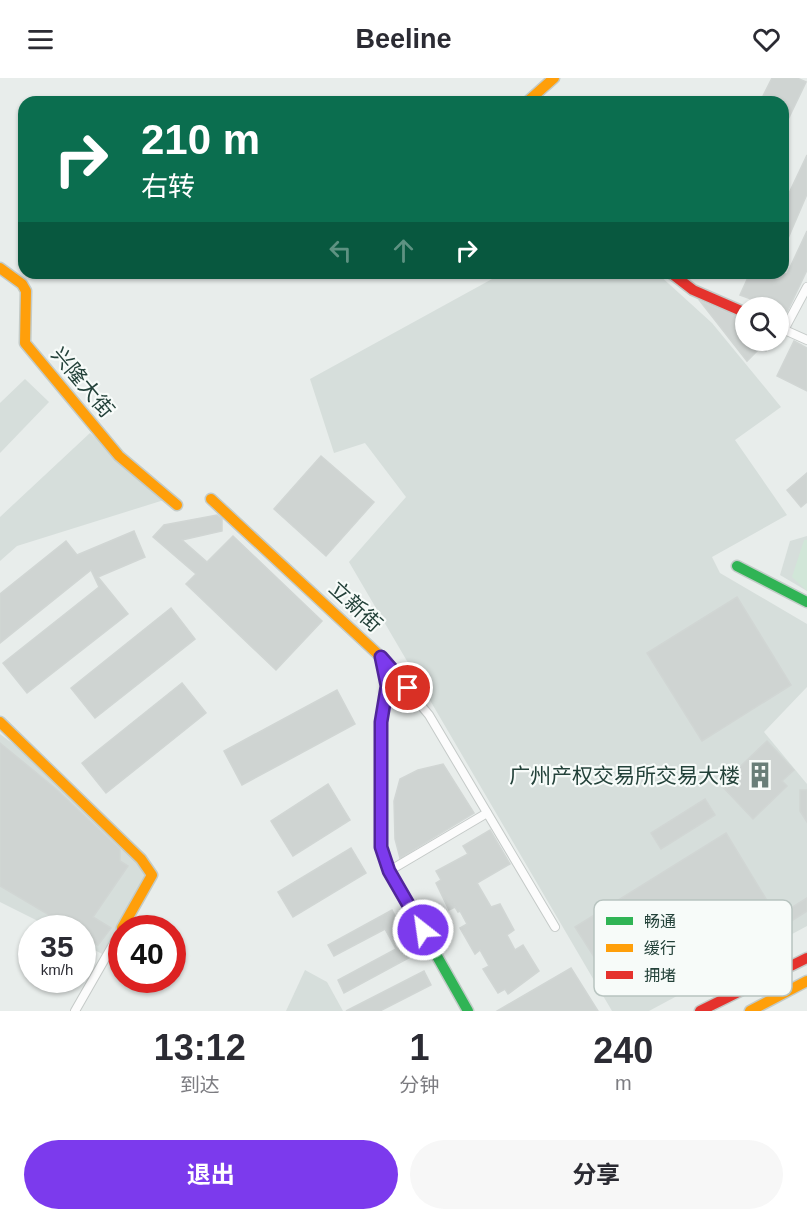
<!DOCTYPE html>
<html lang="zh">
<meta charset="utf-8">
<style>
:root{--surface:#fff;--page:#f7f7f7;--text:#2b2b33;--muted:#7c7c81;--accent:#7c3aed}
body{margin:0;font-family:Helvetica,"Noto Sans SC",sans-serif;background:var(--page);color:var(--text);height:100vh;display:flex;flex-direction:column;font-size:22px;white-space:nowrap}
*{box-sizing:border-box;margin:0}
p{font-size:20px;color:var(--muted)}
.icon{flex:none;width:33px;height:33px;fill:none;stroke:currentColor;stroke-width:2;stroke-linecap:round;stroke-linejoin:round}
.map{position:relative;height:933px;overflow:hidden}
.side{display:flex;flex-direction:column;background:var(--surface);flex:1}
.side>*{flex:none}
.banner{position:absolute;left:18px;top:18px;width:771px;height:183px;border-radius:18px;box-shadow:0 2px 4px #0004;background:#0b6e4f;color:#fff;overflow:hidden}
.tools{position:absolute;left:735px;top:219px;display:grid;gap:12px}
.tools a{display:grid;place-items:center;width:54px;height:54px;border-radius:50%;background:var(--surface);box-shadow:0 2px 4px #0004;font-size:30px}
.speed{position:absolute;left:18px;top:837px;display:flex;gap:12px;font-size:30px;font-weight:700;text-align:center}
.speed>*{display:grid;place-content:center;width:78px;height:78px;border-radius:50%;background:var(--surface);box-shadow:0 2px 4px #0004;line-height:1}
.speed small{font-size:15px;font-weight:400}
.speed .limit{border:9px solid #d22;background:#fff;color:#111}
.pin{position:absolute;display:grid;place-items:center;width:51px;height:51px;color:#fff;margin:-26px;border:3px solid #fff;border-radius:50%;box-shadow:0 2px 6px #0007}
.me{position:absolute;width:66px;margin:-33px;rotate:330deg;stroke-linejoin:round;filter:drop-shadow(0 0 4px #0008)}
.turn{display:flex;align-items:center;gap:21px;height:126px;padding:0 24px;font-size:27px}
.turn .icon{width:78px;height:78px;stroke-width:2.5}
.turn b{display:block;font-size:42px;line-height:51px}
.lanes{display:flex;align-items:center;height:57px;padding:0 24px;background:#0003;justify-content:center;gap:30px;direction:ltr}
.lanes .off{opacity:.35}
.eta{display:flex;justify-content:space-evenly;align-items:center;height:102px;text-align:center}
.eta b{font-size:36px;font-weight:700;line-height:42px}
.primary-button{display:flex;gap:12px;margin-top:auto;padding:12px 24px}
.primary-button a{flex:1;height:69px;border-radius:36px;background:var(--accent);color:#fff;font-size:24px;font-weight:700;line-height:69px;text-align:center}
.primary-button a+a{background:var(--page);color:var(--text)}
header{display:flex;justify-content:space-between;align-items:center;height:78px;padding:0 24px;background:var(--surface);font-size:27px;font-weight:700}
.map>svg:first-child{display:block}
.built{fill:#d6dedb}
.green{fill:#d1e6d8}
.building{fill:#cfd4d2;stroke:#d1d6d4;stroke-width:1.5}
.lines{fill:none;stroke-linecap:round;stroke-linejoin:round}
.street-casing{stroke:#c5cac8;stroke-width:10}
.fast-casing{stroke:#c3cbc8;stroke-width:13}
.slow-casing{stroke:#c3cbc8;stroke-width:13}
.jam-casing{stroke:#c3cbc8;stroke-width:13}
.street{stroke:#fcfcfc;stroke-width:8}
.fast{stroke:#30b455;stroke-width:10}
.slow{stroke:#ff9f0a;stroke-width:10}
.jam{stroke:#e5322d;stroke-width:10}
.route-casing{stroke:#51269a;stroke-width:15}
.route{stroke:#7c3aed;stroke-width:10}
.labels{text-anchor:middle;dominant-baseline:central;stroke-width:4.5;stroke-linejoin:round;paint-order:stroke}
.street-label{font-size:21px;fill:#24423a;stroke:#f7fbf9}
.poi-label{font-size:21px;fill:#24423a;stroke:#f7fbf9;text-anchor:end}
.key{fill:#f7fbf9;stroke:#b8c4c0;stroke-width:1.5}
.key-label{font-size:16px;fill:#24423a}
</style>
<header><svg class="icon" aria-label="menu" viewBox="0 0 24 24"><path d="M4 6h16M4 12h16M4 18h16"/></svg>Beeline<svg class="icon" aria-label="heart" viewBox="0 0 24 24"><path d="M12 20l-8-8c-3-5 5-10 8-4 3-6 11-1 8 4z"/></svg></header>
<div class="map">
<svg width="807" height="933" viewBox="0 0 807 933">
<rect width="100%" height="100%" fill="#e8edeb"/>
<!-- built -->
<g class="built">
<path d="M 503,195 L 657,195 L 712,245 L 781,329 L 735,362 L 787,437 L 712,479 L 720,495 L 807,546 L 807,609 L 764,654 L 807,706 L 807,848 L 649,933 L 612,933 L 349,484 L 406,419 L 365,365 L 334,375 L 310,301 Z"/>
<path d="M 25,301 L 49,324 L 0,375 L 0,325 Z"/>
<path d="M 90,355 L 164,422 L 17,468 L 0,483 L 0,439 Z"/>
<path d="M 807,458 L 807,513 L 780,497 L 790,463 Z"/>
<path d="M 0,656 L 65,705 L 149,792 L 106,878 L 83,866 L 82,850 L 52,850 L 0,824 Z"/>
<path d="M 305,892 L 327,904 L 343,933 L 286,933 Z"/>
</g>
<!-- green -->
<path class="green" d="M 804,462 L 807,462 L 807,513 L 792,499 Z"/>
<!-- building -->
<g class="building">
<path d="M 772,0 L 797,0 L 806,4 L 783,52 L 783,24 L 760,24 Z"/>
<path d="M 807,77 L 807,116 L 783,172 L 783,128 Z"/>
<path d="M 807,153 L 807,192 L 787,234 L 740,217 L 750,195 L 787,196 Z"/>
<path d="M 700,223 L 746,242 L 746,262 L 771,262 L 766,273 L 760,270 L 747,283 Z"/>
<path d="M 794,263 L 807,270 L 807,313 L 777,298 Z"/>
<path d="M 321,378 L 374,424 L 326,478 L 274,431 Z"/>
<path d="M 807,395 L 807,424 L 801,429 L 787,412 Z"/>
<path d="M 217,437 L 222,441 L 222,453 L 182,462 L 207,484 L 233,458 L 322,543 L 276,592 L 186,506 L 196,496 L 153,459 L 164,447 Z"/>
<path d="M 134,453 L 145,479 L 98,499 L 128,536 L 27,615 L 3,585 L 99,509 L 91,492 L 0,565 L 0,516 L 66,463 L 77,477 Z"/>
<path d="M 737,519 L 791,607 L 702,663 L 647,575 Z"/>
<path d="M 171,530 L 195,561 L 95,640 L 71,610 Z"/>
<path d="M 182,605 L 206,635 L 106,715 L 82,685 Z"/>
<path d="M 337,612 L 355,646 L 242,707 L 224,673 Z"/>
<path d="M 767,663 L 794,692 L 782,703 L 787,708 L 753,741 L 721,707 Z"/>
<path d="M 0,665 L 56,711 L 120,771 L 120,783 L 128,788 L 93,839 L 111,850 L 98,867 L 82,858 L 82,850 L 71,850 L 0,808 Z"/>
<path d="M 443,686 L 474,735 L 400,780 L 395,761 L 394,723 L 400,701 L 418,692 Z"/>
<path d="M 328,706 L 350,742 L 293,778 L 271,743 Z"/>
<path d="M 800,712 L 807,712 L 807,744 L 800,733 Z"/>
<path d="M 705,721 L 715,737 L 661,771 L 651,755 Z"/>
<path d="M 490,752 L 510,786 L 477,805 L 491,829 L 500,826 L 514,852 L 507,857 L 515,872 L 523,867 L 539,893 L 508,916 L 505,911 L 498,915 L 483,891 L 489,888 L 480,872 L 475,876 L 460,850 L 467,846 L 460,833 L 458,834 L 455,829 L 449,832 L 436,805 L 441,802 L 436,793 L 468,776 L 463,768 Z"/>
<path d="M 726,755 L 777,839 L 807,820 L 807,833 L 736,878 L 731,871 L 720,879 L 713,876 L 677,899 L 664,879 L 646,890 L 651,899 L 631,910 L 617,889 L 605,896 L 575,849 Z"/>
<path d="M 351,770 L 366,795 L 293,839 L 278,814 Z"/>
<path d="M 392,832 L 416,876 L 344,915 L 338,902 L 396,871 L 385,851 L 334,878 L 328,867 Z"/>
<path d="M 571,890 L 598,933 L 497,933 Z"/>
<path d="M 424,893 L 431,907 L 380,933 L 346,933 Z"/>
</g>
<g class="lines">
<!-- street casing -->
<g class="street-casing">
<g id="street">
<path d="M 778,249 L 807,262"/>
<path d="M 784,252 L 807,209"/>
<path d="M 382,581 L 429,637 L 555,849"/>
<path d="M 389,793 L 487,735"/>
<path d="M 75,933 L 122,851"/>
</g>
</g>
<!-- fast casing -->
<g class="fast-casing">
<g id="fast">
<path d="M 737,488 L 807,524"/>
<path d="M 412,834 L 468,933"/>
</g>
</g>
<!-- slow casing -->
<g class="slow-casing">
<g id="slow">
<path d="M 527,24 L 554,0"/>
<path d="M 0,190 L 22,206 L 26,213 L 25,265 L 119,378 L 177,427"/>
<path d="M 211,421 L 381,579 L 387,608 L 381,644 L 381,769 L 389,793 L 412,834"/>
<path d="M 0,644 L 141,781 L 152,797 L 122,850"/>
<path d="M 750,933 L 807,903"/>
</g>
</g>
<!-- jam casing -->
<g class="jam-casing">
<g id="jam">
<path d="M 671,195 L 693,212 L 746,235"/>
<path d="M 700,933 L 807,880"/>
</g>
</g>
<!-- street -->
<use href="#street" class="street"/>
<!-- fast -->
<use href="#fast" class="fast"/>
<!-- slow -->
<use href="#slow" class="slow"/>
<!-- jam -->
<use href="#jam" class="jam"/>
</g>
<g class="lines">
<!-- route casing -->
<g class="route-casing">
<path id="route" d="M 408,610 L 381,579 L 387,608 L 381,644 L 381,769 L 389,793 L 423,852"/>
</g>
<!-- route -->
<use href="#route" class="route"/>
</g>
<!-- icons -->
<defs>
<g id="building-bare" transform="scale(2.07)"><path d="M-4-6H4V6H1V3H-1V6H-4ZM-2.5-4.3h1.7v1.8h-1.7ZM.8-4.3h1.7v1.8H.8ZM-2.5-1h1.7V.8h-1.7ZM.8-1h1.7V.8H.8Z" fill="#697e78" stroke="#f7fbf9" stroke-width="2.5" paint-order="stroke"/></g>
</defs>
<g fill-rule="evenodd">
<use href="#building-bare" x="760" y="697"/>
</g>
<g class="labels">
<!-- street labels -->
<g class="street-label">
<text transform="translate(83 304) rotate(50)">兴隆大街</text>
<text transform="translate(356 528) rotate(43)">立新街</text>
</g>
<!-- poi labels -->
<g class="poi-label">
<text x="740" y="697">广州产权交易所交易大楼</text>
</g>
</g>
<!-- legend -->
<rect x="594" y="822" width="198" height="96" rx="9" class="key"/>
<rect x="606" y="839" width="27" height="8" fill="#30b455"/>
<rect x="606" y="866" width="27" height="8" fill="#ff9f0a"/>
<rect x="606" y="893" width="27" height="8" fill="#e5322d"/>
<g class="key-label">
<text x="644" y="849">畅通</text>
<text x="644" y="876">缓行</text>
<text x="644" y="903">拥堵</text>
</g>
</svg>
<div class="tools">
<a><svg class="icon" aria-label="search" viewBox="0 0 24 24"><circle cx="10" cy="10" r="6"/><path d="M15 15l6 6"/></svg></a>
</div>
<div class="speed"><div>35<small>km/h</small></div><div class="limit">40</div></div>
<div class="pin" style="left:408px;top:610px;background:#d93025"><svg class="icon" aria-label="arrive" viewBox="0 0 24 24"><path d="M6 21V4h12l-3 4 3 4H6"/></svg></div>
<svg class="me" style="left:423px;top:852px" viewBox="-20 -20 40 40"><circle r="17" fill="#7c3aed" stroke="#fff" stroke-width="3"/><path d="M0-11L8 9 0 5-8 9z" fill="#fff"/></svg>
<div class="banner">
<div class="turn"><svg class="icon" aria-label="right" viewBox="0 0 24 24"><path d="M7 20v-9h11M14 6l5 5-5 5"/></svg><div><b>210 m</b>右转</div></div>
<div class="lanes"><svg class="icon off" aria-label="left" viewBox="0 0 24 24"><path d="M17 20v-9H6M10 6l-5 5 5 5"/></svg><svg class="icon off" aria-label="ahead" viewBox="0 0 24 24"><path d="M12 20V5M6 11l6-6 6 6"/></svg><svg class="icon" aria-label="right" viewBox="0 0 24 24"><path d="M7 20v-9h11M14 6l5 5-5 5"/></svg></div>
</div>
</div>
<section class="side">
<div class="eta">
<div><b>13:12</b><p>到达</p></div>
<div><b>1</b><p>分钟</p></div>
<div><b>240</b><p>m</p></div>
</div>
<div class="primary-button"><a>退出</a><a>分享</a></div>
</section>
